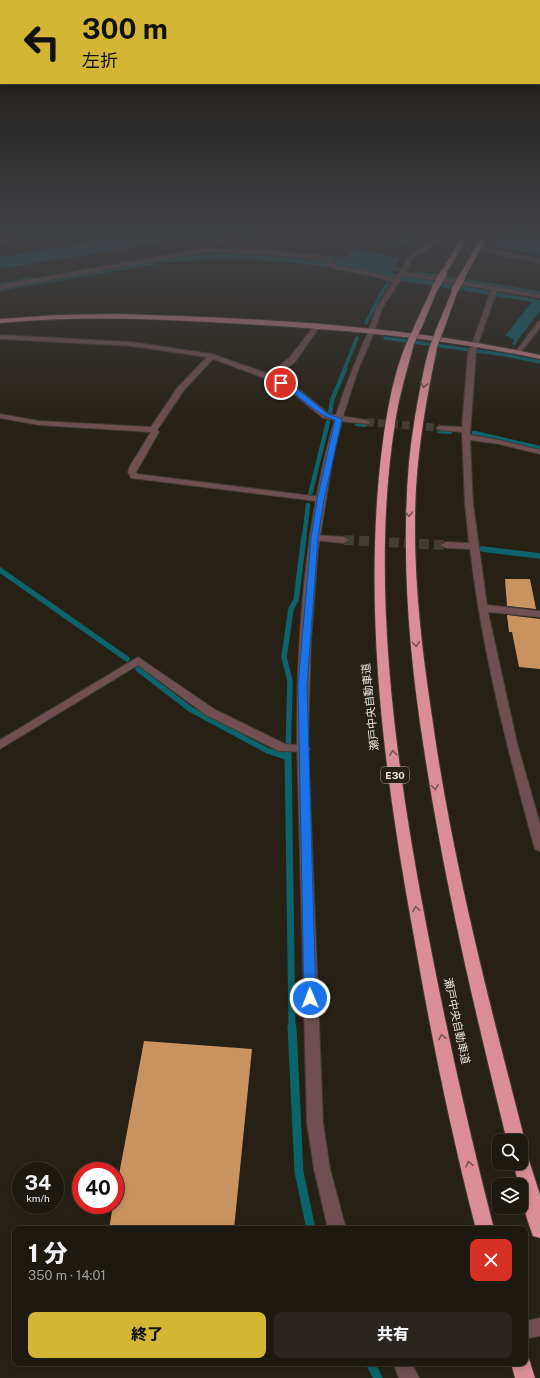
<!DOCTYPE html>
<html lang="ja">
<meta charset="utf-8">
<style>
:root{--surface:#1d1810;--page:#2a251e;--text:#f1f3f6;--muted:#a0a09f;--line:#3b3730;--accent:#d4b635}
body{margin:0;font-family:"Public Sans","Noto Sans JP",sans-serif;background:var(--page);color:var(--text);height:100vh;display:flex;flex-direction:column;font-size:15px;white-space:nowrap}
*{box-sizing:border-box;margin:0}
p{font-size:13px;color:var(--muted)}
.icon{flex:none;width:22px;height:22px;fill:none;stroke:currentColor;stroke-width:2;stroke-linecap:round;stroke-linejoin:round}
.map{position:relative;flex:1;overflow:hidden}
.sheet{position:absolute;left:12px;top:1226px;width:516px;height:140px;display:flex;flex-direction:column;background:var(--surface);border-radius:8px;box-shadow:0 2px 6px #0003,0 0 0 1px var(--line)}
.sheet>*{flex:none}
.guide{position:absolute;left:0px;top:0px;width:540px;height:84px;box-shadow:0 2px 6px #0003,0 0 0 1px var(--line);background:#d4b635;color:#111;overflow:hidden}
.controls{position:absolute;left:492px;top:1134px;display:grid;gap:8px}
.controls a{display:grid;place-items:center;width:36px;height:36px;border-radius:8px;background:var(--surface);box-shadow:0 2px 6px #0003,0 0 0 1px var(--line);font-size:20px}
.speed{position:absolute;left:12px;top:1162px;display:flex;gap:8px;font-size:20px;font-weight:700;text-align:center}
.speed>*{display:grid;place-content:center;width:52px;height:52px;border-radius:50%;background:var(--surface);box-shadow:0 2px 6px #0003,0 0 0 1px var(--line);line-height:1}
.speed small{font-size:10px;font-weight:400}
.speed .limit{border:6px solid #d22;background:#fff;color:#111}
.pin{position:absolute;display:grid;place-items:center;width:34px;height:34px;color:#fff;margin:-17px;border:2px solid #fff;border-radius:50%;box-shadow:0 1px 4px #0007}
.me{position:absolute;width:44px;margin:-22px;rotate:359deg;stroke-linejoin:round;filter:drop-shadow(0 0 3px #0008)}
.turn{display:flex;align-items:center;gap:14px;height:84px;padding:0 16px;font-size:18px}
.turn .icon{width:52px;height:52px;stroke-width:2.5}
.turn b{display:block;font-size:28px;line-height:34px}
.round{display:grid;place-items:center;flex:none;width:42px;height:42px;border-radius:8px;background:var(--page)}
.summary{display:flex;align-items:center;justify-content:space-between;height:68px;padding:0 16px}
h1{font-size:24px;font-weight:800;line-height:30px}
.action{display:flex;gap:8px;margin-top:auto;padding:8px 16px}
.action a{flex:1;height:46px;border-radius:8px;background:var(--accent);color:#111;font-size:16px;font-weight:800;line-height:46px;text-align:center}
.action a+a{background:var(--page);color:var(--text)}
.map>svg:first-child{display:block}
.water{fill:#0b636b}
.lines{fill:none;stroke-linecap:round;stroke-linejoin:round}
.stream-far4{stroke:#0b636b;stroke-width:3.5}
.stream-far3{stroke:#0b636b;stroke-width:4.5}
.stream-far2{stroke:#0b636b;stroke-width:5.5}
.stream-far1{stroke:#0b636b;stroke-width:7}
.stream{stroke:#0b636b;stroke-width:9}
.river{fill:#0b636b;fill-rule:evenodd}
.building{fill:#c99360}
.minor-tunnel-far2{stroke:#443d33;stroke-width:6;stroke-dasharray:6 3;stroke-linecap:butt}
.minor-tunnel-far1{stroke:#443d33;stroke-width:8;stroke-dasharray:8 4;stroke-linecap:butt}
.minor-tunnel{stroke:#443d33;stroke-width:10;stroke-dasharray:10 5;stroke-linecap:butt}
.service-casing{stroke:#423b31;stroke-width:2}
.minor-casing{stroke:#423b31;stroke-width:2}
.tertiary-casing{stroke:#423b31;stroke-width:2}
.primary-casing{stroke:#423b31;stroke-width:2}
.motorway-casing{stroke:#423b31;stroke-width:2}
.service{fill:#6f4f52;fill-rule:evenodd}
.minor{fill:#6f4f52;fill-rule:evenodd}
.tertiary{fill:#6f4f52;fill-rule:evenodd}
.primary{fill:#bc7c82;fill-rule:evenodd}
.motorway{fill:#db8e95;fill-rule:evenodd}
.motorway-bridge-casing{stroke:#423b31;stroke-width:8;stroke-linecap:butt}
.motorway-bridge{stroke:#db8e95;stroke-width:7}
.oneway{stroke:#78524f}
.route{fill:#1a73e8;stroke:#114b97}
.labels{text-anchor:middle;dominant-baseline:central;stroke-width:4;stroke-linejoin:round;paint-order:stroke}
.shield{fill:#272015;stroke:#ada8a0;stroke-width:1}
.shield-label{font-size:10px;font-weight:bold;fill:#e7e3dc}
.street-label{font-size:11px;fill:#e7e3dc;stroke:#272015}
</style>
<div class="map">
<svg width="540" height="1378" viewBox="0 0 540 1378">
<rect width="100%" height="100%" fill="#272015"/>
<!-- water -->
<g class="water">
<path d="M 497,237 L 540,238 L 540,255 L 492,246 Z"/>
<path d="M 357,249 L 400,258 L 390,273 L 540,300 L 540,311 L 519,338 L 505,336 L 532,302 L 386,278 C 369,270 348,265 329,267 C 268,258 208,257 147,264 L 146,263 C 159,261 173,258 186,256 C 232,251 280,257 326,262 L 337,261 Z"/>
</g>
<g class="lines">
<!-- stream-far4 -->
<g class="stream-far4">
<path d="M 399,245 L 413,237"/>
<path d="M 308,255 L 349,260"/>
<path d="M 390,268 L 398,269"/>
<path d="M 417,273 L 540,293"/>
<path d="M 0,285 L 32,279"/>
<path d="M 0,289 L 154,263"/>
<path d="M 366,323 L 381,294 L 393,276"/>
<path d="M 514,335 L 512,337 L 517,338 L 514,344"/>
<path d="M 385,338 L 506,355 L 540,362"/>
<path d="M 344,370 L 357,338"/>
</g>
<!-- stream-far3 -->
<g class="stream-far3">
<path d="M 330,413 L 332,400 L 345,369"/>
<path d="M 357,424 L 365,425"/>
<path d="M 439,431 L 450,432"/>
<path d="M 474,433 L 540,448"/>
<path d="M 310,495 L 328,422"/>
<path d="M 304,538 L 308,505"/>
</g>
<!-- stream-far2 -->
<g class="stream-far2">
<path d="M 482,549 L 540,556"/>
<path d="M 0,570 L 127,659"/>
<path d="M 138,669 L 190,709 L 268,751 L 276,753"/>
<path d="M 288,753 L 290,681 L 284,657 L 291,609 L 296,600 L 304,537"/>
</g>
<!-- stream-far1 -->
<g class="stream-far1">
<path d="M 273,752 L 288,757"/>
<path d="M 288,752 L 292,1028"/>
</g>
<!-- stream -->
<g class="stream">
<path d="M 292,1027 L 299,1172 L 311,1229"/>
<path d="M 370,1363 L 378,1378"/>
</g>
<!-- river -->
<path class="river" d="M 121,237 L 165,237 L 163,241 L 156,243 L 0,269 L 0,257 Z"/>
</g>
<!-- building -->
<g class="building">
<path d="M 505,579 L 530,579 L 536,609 L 507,606 Z"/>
<path d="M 507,615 L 540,619 L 540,669 L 519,667 L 512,632 L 509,632 Z"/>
<path d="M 144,1041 L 252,1049 L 234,1229 L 109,1229 L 113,1205 L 115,1205 L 115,1196 Z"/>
</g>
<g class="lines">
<!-- minor-tunnel-far2 -->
<path class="minor-tunnel-far2" d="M 448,244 L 489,251"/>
<!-- minor-tunnel-far1 -->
<path class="minor-tunnel-far1" d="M 366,422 L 440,428"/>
<!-- minor-tunnel -->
<path class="minor-tunnel" d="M 344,540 L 446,545"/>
<!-- service casing -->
<g class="service-casing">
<path id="service" d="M 495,286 L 498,288 L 478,344 L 473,345 L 472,344 L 492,288 Z"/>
</g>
<!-- minor casing -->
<g class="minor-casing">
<g id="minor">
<path d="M 8,237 L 15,237 L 0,246 L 0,242 Z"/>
<path d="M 232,237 L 243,237 L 196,248 L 193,246 Z"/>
<path d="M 440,237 L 447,237 L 414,257 L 405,272 L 540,294 L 540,298 L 403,275 L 382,309 L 375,330 L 372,332 L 369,330 L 376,309 L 393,282 L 368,275 L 332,268 L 326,262 L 314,259 L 263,254 L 205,252 L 0,289 L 0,285 L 205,248 L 263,250 L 314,255 L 330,260 L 336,266 L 369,271 L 395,279 L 410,255 Z"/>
<path d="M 489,249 L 540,259 L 540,263 L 487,252 L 487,250 Z"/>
<path d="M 540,321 L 540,328 L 520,353 L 516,353 L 516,351 L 538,322 Z"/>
<path d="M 315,325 L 320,326 L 295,362 L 275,377 L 296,387 L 329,414 L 366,420 L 370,422 L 369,424 L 339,421 L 323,418 L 290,391 L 267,379 L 213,359 L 184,390 L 157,430 L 159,432 L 136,472 L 137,474 L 321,497 L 325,500 L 324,502 L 131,478 L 128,472 L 130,466 L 151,432 L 39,425 L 0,418 L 0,414 L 39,421 L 151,427 L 178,387 L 207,357 L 131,346 L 0,339 L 0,335 L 131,342 L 212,354 L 269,374 L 289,358 Z"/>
<path d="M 475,342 L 478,344 L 476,352 L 470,435 L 499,440 L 540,450 L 540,454 L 499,444 L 470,440 L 473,504 L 487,605 L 540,611 L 540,617 L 488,612 L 517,743 L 540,824 L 540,851 L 535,849 L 534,846 C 507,748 482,650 470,549 L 446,548 L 441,545 L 446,542 L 469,543 L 465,504 L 462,432 L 440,430 L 436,428 L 440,426 L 462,427 L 468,352 L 472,344 Z"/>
<path d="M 314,535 L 344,537 L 349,540 L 344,543 L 311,540 L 309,538 Z"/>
<path d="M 138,657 L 214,709 L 285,744 L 308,746 L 310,749 L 308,752 L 279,751 L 206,715 L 138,665 L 0,749 L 0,740 Z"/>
<path d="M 540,1318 L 540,1336 L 525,1339 L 525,1321 Z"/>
</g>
</g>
<!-- tertiary casing -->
<g class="tertiary-casing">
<g id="tertiary">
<path d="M 372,328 L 375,330 L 358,370 L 344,413 L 333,457 L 318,549 L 311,640 L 308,743 L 323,1123 L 330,1169 L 346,1229 L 328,1229 L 314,1169 L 307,1123 L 297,743 C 296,638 306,512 337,412 C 346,384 357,357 369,330 Z"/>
<path d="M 393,1363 L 412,1363 L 419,1378 L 399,1378 Z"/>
</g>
</g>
<!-- primary casing -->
<g class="primary-casing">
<path id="primary" d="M 115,314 C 257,318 401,325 540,355 L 540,359 C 443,338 345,330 245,324 C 163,319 82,315 0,323 L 0,319 L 58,315 Z"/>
</g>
<!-- motorway casing -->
<g class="motorway-casing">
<g id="motorway">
<path d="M 462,237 L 468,237 L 445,275 L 441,275 L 440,274 Z"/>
<path d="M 481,237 L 487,237 L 465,277 L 460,278 L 459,277 Z"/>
<path d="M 436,284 L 439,286 L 421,329 L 414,331 L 413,329 L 433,286 Z"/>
<path d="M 453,289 L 458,290 L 443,332 L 436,334 L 435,332 Z"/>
<path d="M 407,342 L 414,344 C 407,370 399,396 395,423 C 369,586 397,773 428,934 C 447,1033 469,1132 494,1229 L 476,1229 C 451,1133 431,1035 414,937 C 387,790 366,638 378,488 C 382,443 389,383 407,342 Z"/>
<path d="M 430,346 L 437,348 C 427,395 419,440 416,488 C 412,562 420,637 431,710 C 451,856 488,998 525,1141 L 521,1148 L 521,1141 L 507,1141 C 475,1011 444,881 424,749 C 409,654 401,558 409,462 C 412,432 417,403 423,374 C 425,365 427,355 430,346 Z"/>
<path d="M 521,1151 L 527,1154 L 540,1195 L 540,1238 L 533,1236 C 527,1220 521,1201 521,1185 L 519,1185 L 513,1163 L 521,1163 Z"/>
<path d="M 525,1354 L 528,1356 L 535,1378 L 515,1378 L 511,1363 L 525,1363 Z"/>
</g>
</g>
<!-- service -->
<use href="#service" class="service"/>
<!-- minor -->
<use href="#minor" class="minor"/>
<!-- tertiary -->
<use href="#tertiary" class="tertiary"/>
<!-- primary -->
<use href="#primary" class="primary"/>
<!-- motorway -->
<use href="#motorway" class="motorway"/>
<!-- motorway-bridge casing -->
<g class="motorway-bridge-casing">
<g id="motorway-bridge">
<path d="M 436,286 L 443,274"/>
<path d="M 455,290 L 462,277"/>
<path d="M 410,344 L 417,329"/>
<path d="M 433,348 L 439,332"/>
</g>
</g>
<!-- motorway-bridge -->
<use href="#motorway-bridge" class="motorway-bridge"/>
</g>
<!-- one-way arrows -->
<defs><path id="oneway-chevron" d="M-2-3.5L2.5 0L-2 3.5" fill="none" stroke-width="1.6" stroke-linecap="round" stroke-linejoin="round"/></defs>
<g class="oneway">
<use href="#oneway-chevron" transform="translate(424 385) rotate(103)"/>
<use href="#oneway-chevron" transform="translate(409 514) rotate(92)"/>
<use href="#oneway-chevron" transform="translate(416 644) rotate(85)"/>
<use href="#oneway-chevron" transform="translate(393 753) rotate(-96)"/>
<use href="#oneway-chevron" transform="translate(435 787) rotate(82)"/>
<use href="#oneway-chevron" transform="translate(416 909) rotate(-100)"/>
<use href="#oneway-chevron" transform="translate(442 1037) rotate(-102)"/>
<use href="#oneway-chevron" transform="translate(469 1164) rotate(-102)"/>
</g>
<!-- sky -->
<linearGradient id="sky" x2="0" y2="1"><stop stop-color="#15120c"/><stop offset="0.55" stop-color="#414246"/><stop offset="1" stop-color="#414246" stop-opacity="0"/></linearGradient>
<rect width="540" height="430" fill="url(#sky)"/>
<!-- route -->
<path class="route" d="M 281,381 L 295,387 L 328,414 L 342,419 L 324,500 L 318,538 L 307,685 L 316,998 L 314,1001 L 310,1003 L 306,1001 L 304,998 L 298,685 L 311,538 L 317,500 L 335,420 C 314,414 299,394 279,384 L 278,383 Z"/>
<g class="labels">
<!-- shield labels -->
<rect class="shield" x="381" y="767" width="28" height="16" rx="3"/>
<g class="shield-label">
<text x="395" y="775">E30</text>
</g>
<!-- street labels -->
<g class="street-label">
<text transform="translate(370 707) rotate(-96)">瀬戸中央自動車道</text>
<text transform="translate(457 1021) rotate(78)">瀬戸中央自動車道</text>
</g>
</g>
</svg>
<div class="controls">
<a><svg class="icon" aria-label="search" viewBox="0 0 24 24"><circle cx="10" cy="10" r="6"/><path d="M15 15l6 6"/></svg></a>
<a><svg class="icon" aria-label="layers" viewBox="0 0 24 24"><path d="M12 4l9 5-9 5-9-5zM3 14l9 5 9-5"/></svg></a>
</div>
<div class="speed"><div>34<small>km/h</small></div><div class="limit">40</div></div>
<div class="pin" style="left:281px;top:383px;background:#d93025"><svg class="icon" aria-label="arrive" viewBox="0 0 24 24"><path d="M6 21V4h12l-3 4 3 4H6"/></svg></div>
<svg class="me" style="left:310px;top:998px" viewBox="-20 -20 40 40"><circle r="17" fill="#1a73e8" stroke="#fff" stroke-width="3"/><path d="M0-11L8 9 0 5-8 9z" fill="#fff"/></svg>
<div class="guide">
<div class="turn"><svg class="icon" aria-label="left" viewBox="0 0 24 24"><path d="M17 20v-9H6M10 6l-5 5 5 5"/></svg><div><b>300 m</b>左折</div></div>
</div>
<section class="sheet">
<div class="summary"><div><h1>1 分</h1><p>350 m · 14:01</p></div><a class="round" style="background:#d93025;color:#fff"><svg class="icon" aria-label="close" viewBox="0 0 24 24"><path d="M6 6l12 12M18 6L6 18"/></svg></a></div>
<div class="action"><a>終了</a><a>共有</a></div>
</section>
</div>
